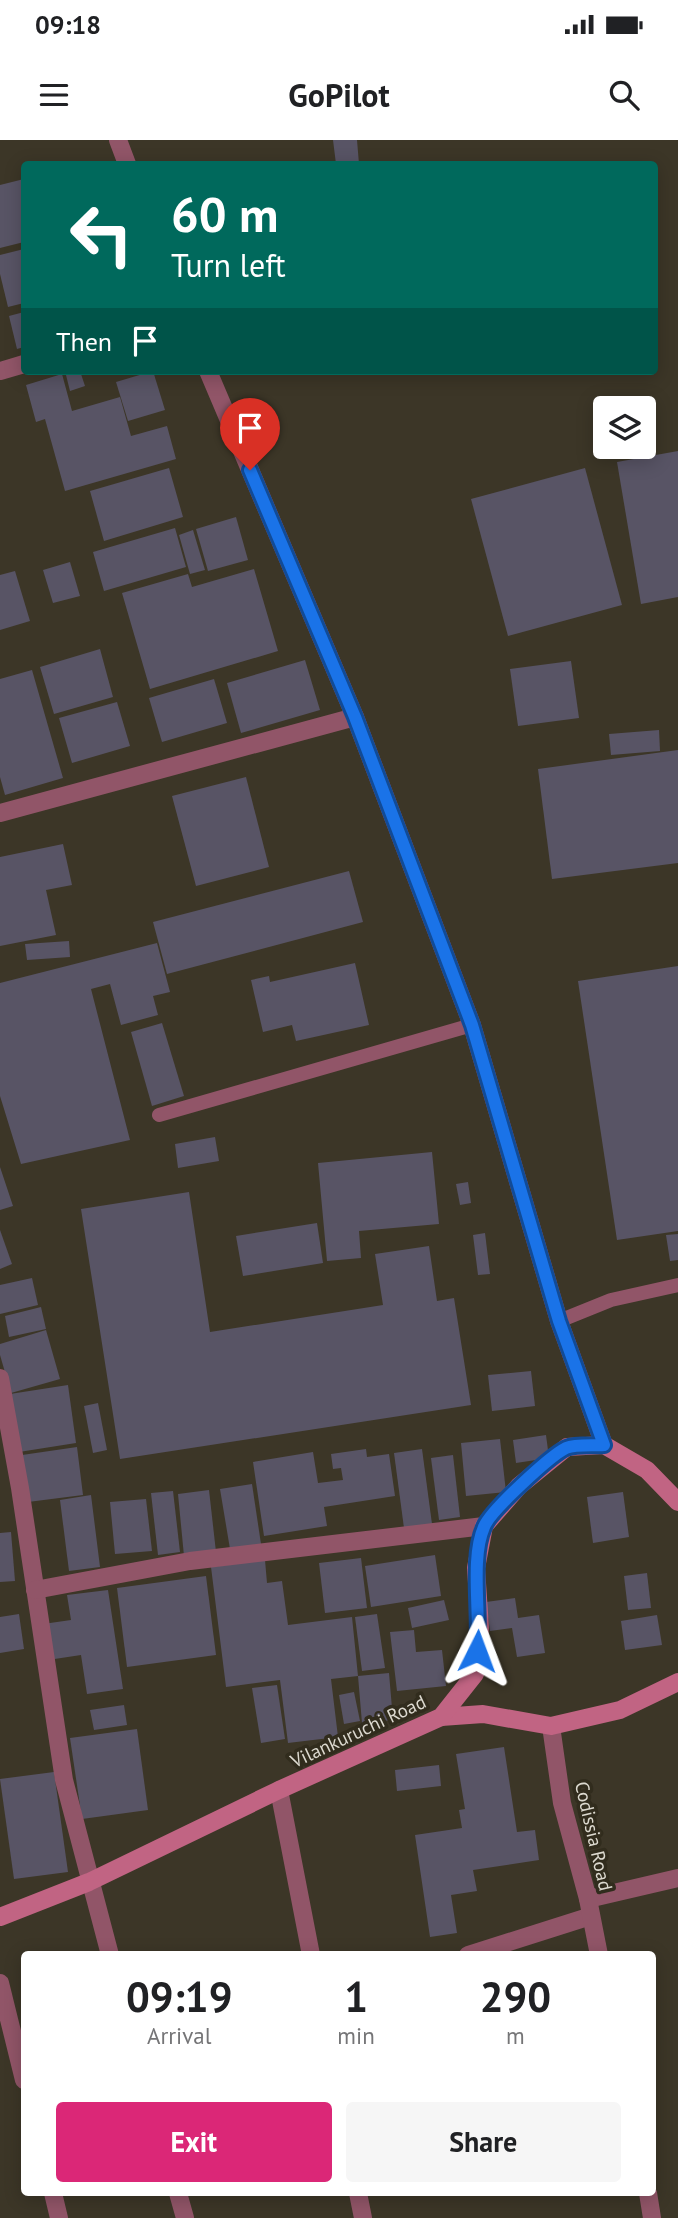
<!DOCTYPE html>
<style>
:root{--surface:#fff;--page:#f6f6f6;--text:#202124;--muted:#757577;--accent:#db2777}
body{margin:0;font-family:"PT Sans",sans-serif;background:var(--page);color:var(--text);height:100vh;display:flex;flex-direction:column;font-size:26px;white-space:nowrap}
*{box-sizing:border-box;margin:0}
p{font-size:23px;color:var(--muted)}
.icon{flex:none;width:38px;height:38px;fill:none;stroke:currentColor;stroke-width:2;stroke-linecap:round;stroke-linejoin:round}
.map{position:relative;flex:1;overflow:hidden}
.panel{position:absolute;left:21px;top:1811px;width:635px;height:245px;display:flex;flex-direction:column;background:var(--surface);border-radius:7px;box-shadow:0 4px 18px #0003}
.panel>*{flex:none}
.top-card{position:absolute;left:21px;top:21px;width:637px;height:214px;border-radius:7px;box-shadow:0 4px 18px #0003;background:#00695c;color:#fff;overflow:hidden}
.controls{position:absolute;left:593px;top:256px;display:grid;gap:14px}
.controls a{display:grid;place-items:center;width:63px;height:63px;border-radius:7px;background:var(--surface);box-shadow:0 4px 18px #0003;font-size:35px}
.pin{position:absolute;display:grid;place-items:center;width:60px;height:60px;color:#fff;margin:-72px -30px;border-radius:50% 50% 50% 0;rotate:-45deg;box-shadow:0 0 7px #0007}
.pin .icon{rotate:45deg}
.me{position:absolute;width:77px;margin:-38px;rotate:3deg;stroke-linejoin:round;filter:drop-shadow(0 0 5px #0008)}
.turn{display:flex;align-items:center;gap:24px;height:147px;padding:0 35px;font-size:32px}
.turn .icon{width:91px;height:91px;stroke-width:2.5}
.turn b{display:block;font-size:49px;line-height:60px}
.then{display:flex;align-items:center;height:66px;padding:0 35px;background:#0003;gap:14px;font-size:26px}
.eta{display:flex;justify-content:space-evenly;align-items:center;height:119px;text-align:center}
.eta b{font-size:42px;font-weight:700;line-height:49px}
.cta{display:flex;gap:14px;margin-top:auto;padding:14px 35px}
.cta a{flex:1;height:80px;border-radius:7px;background:var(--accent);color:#fff;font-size:28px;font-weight:700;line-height:80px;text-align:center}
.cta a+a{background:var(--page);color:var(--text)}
.status{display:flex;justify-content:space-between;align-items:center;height:49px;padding:0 35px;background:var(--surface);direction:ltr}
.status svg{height:19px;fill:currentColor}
header{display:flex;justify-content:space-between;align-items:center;height:91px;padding:0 35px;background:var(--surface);font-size:32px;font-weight:700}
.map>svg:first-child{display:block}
.building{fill:#585465}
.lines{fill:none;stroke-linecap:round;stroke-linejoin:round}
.service{stroke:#915568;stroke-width:14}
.minor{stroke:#915568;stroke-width:18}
.tertiary{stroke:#915568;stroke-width:18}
.secondary{stroke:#c16483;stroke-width:18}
.route-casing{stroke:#114b97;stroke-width:18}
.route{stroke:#1a73e8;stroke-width:12}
.labels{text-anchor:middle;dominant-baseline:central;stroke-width:7;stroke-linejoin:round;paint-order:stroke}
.street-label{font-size:19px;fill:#dcd9cf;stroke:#312c1d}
</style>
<div class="status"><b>09:18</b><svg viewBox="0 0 49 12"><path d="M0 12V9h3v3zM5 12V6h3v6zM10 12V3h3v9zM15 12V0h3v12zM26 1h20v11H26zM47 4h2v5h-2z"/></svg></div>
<header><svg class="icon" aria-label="menu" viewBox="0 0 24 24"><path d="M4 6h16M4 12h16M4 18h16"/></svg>GoPilot<svg class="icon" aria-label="search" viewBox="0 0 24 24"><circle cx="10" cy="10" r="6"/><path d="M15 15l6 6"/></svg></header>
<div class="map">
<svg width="678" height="2078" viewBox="0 0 678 2078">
<rect width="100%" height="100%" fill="#3c3627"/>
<!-- building -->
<g class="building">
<path d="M 333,0 L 357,0 L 359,24 L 336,24 Z"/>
<path d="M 24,39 L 24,102 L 0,108 L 0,45 Z"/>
<path d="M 24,109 L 24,163 L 8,167 L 0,134 L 0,115 Z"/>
<path d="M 24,172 L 24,207 L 17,209 L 9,176 Z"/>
<path d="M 80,231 L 85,246 L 70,251 L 66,235 Z"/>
<path d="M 153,231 L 165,270 L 128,281 L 116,242 Z"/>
<path d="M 62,234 L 72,271 L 120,257 L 131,296 L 167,286 L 176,319 L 65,351 L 45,279 L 36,282 L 26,245 Z"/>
<path d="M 678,311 L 678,457 L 641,464 L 617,322 Z"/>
<path d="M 169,328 L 183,377 L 104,401 L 90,351 Z"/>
<path d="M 585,328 L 622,465 L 508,496 L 471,359 Z"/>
<path d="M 236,377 L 248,420 L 208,431 L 196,389 Z"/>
<path d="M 175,388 L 186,427 L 104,451 L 93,412 Z"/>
<path d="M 193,390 L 205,430 L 190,434 L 179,395 Z"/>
<path d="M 70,422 L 80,456 L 53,463 L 43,430 Z"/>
<path d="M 254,429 L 278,511 L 150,549 L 122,453 L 188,434 L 192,447 Z"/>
<path d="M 15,431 L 30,481 L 0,490 L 0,435 Z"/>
<path d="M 100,509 L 113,557 L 54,574 L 40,527 Z"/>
<path d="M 305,520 L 320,570 L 241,593 L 227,543 Z"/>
<path d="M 571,521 L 579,578 L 518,586 L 510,529 Z"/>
<path d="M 32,530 L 63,638 L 5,655 L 0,637 L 0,539 Z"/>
<path d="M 214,539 L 227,583 L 162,602 L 149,558 Z"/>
<path d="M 117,562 L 130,606 L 72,623 L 59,578 Z"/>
<path d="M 659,590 L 660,611 L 611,615 L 609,594 Z"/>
<path d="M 678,610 L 678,723 L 552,739 L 538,629 Z"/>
<path d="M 246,637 L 269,727 L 196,746 L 172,656 Z"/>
<path d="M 63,704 L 72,745 L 46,750 L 56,795 L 0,806 L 0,717 Z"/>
<path d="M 349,731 L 363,782 L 167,834 L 153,782 Z"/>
<path d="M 69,801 L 70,817 L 27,820 L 25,804 Z"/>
<path d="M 157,803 L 170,852 L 153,856 L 158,875 L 121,885 L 110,844 L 91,849 L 130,1000 L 21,1024 L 0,956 L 0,843 Z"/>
<path d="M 355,823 L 369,885 L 296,901 L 292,885 L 263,892 L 251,840 L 269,836 L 270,842 Z"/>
<path d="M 678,826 L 678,1091 L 617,1100 L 578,841 Z"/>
<path d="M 162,883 L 184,956 L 152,966 L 131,892 Z"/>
<path d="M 215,997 L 219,1021 L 178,1028 L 175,1004 Z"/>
<path d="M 432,1012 L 439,1084 L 359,1091 L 361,1118 L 327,1121 L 318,1023 Z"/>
<path d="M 0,1027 L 13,1066 L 0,1070 Z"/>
<path d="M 468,1042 L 471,1063 L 460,1065 L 456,1044 Z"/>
<path d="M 189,1052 L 210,1192 L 383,1165 L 375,1114 L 429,1106 L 437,1161 L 454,1158 L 471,1265 L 120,1319 L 81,1069 Z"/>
<path d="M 317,1083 L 323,1123 L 243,1136 L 236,1096 Z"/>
<path d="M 0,1090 L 12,1124 L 0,1129 Z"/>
<path d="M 485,1093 L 490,1134 L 478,1135 L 473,1095 Z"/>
<path d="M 678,1094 L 678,1120 L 670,1121 L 666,1095 Z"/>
<path d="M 32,1138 L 38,1165 L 0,1174 L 0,1145 Z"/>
<path d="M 41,1167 L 46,1189 L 9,1197 L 5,1176 Z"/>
<path d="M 46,1190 L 60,1239 L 11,1253 L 0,1215 L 0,1204 Z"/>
<path d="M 531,1231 L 535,1266 L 492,1271 L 488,1235 Z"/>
<path d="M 68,1245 L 76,1303 L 19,1312 L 10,1254 Z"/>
<path d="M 98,1263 L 107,1310 L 93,1313 L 84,1266 Z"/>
<path d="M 546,1295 L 549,1318 L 516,1323 L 513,1300 Z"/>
<path d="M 500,1299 L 506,1352 L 466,1356 L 461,1303 Z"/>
<path d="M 77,1307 L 83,1355 L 28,1362 L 22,1315 Z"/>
<path d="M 366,1309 L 367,1317 L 389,1314 L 395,1356 L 324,1367 L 327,1386 L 264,1396 L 253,1322 L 313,1312 L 318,1343 L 343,1340 L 341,1328 L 333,1329 L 331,1314 Z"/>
<path d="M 422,1309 L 432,1384 L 404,1388 L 394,1313 Z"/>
<path d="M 453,1315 L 460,1377 L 439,1380 L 431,1318 Z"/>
<path d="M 252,1344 L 261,1404 L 230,1409 L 220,1349 Z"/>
<path d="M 209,1350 L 216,1412 L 184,1416 L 178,1354 Z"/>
<path d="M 173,1351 L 180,1412 L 158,1415 L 151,1353 Z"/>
<path d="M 623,1352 L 629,1397 L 593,1403 L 587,1357 Z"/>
<path d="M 91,1355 L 100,1427 L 69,1431 L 60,1360 Z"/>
<path d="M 146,1359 L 152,1411 L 115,1414 L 110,1362 Z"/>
<path d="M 11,1392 L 15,1441 L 0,1442 L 0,1393 Z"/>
<path d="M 435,1415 L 441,1456 L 371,1467 L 365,1426 Z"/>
<path d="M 361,1418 L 367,1468 L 325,1473 L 319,1423 Z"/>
<path d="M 265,1420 L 267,1443 L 282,1441 L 288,1485 L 352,1477 L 358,1536 L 389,1533 L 393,1580 L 362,1583 L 358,1536 L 331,1539 L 338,1597 L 288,1603 L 280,1540 L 226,1547 L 211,1427 Z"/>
<path d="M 647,1433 L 651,1468 L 628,1470 L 624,1436 Z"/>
<path d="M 206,1436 L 216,1515 L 127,1527 L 117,1448 Z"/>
<path d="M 108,1450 L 123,1549 L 87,1554 L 81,1515 L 48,1520 L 43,1484 L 71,1480 L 67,1455 Z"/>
<path d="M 515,1458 L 518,1478 L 539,1475 L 545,1513 L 517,1517 L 512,1488 L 490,1491 L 486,1462 Z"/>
<path d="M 444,1460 L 449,1480 L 412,1488 L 408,1468 Z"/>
<path d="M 19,1474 L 24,1509 L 0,1513 L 0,1477 Z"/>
<path d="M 377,1474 L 385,1528 L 362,1531 L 355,1477 Z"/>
<path d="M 657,1475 L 662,1505 L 625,1510 L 621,1481 Z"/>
<path d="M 414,1490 L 416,1512 L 442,1510 L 446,1546 L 397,1551 L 390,1492 Z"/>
<path d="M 277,1545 L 285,1599 L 261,1603 L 252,1548 Z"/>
<path d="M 354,1552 L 360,1581 L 344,1584 L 339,1555 Z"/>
<path d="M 124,1565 L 127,1585 L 94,1590 L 90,1570 Z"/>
<path d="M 137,1589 L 148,1670 L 82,1679 L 70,1598 Z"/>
<path d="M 504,1607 L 517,1692 L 535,1690 L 539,1720 L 473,1730 L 477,1751 L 451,1755 L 457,1793 L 430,1797 L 415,1695 L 462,1688 L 459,1670 L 465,1669 L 456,1614 Z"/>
<path d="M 439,1625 L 441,1646 L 397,1651 L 395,1630 Z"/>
<path d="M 54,1632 L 68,1732 L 14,1739 L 0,1639 Z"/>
</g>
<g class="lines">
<!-- service -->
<g class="service">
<path d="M 159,975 L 472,885"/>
<path d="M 559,1181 L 611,1160 L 678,1145"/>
</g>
<!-- minor -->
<g class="minor">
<path d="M 0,231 L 24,224"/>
<path d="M 0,673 L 355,577"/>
<path d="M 0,1238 L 20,1348 L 64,1640 L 110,1815"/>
<path d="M 35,1450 L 190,1421 L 484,1386"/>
<path d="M 279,1650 L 311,1815"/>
<path d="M 588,1759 L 678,1738"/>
<path d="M 468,1815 L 591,1776"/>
<path d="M 0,1843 L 24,1940"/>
<path d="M 53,2053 L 59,2078"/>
<path d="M 178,2053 L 185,2078"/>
<path d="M 358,2053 L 363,2078"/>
</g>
<!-- tertiary -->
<g class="tertiary">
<path d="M 118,0 L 127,24"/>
<path d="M 208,231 L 355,577 L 472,885 L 559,1181 L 604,1305"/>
<path d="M 551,1586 L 562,1663 L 588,1759 L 599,1815"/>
<path d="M 648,2053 L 652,2078"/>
</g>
<!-- secondary -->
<g class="secondary">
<path d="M 441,1577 L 483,1574 L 551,1586 L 620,1570 L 678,1542"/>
<path d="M 0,1777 L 89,1742 L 279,1650 L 441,1577 L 475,1534 L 480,1488 L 476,1428 L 484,1386 L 519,1346 L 567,1307 L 604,1305 L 647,1330 L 678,1362"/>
</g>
</g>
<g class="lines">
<!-- route casing -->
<g class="route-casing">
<path id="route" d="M 250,330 L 355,577 L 472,885 L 559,1181 L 604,1305 C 593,1306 576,1304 566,1308 C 550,1316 490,1371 484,1387 C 470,1419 481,1474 477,1511"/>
</g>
<!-- route -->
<use href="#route" class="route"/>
</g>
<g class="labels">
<!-- street labels -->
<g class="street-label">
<text transform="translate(358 1591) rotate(-25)">Vilankuruchi Road</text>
<text transform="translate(594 1696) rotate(77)">Codissia Road</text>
</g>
</g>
</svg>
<div class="controls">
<a><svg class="icon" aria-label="layers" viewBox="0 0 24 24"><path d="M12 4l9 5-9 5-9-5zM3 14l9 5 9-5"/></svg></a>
</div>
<div class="pin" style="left:250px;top:330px;background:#d93025"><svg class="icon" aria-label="arrive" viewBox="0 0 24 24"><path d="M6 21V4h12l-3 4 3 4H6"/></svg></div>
<svg class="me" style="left:477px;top:1511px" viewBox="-20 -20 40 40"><path d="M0-17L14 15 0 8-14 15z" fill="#1a73e8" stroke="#fff" stroke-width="4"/></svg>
<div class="top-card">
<div class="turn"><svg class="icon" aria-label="left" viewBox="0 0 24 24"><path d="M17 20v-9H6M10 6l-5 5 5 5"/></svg><div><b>60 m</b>Turn left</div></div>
<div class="then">Then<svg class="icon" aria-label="arrive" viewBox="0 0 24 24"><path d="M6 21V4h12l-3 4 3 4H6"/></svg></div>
</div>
<section class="panel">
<div class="eta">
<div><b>09:19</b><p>Arrival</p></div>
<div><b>1</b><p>min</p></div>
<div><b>290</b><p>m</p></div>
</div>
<div class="cta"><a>Exit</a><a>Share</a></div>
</section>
</div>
